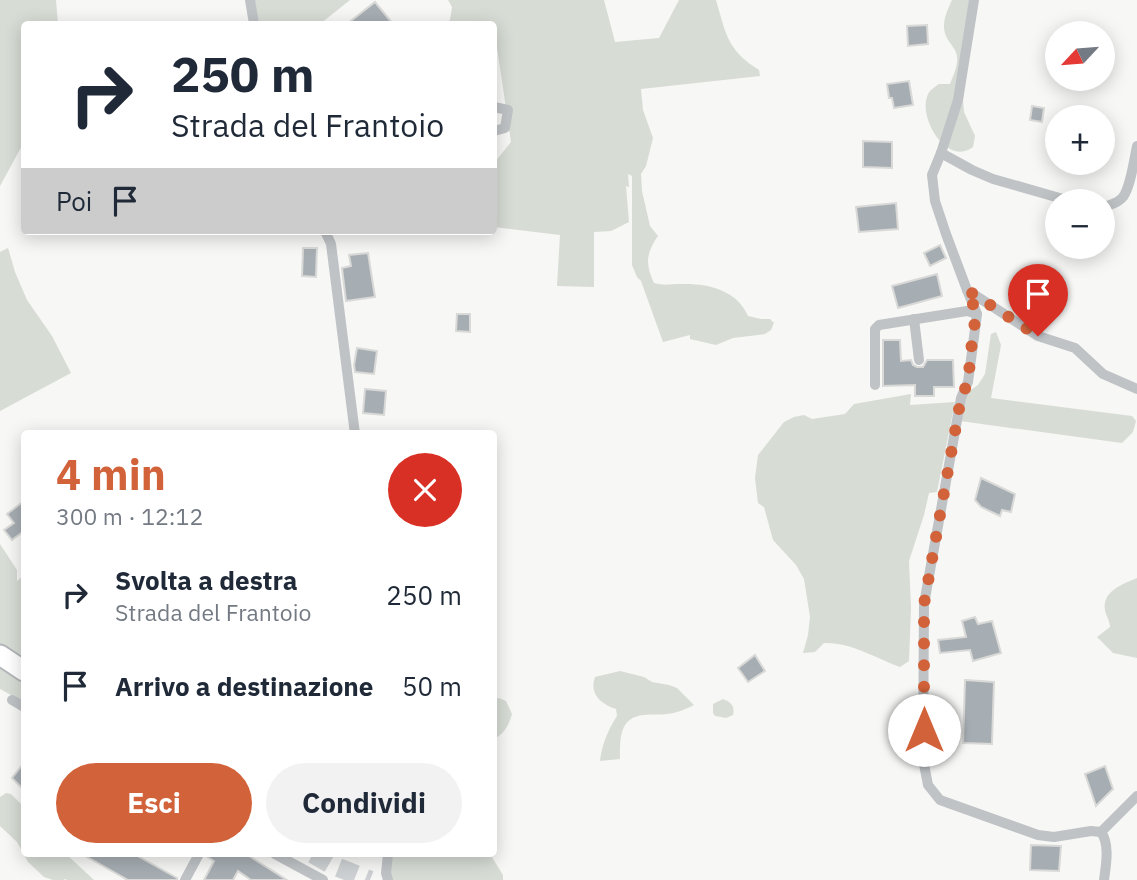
<!DOCTYPE html>
<html lang="it">
<meta charset="utf-8">
<style>
:root{--surface:#fff;--page:#f2f2f3;--text:#1f2937;--muted:#747a83;--accent:#d2623a}
body{margin:0;font-family:"IBM Plex Sans",sans-serif;background:var(--page);color:var(--text);height:100vh;display:flex;flex-direction:column;font-size:26px;white-space:nowrap}
*{box-sizing:border-box;margin:0}
p{font-size:23px;color:var(--muted)}
.icon{flex:none;width:38px;height:38px;fill:none;stroke:currentColor;stroke-width:2;stroke-linecap:round;stroke-linejoin:round}
.map{position:relative;flex:1;overflow:hidden}
.side{position:absolute;left:21px;top:430px;width:476px;height:427px;display:flex;flex-direction:column;background:var(--surface);border-radius:7px;box-shadow:0 4px 18px #0003}
.side>*{flex:none}
.hud{position:absolute;left:21px;top:21px;width:476px;height:214px;border-radius:7px;box-shadow:0 4px 18px #0003;background:#fff;color:var(--text);overflow:hidden}
.needle{width:46px;rotate:244deg}
.fabs{position:absolute;left:1045px;top:21px;display:grid;gap:14px}
.fabs a{display:grid;place-items:center;width:70px;height:70px;border-radius:50%;background:var(--surface);box-shadow:0 4px 18px #0003;font-size:35px}
.pin{position:absolute;display:grid;place-items:center;width:60px;height:60px;color:#fff;margin:-72px -30px;border-radius:50% 50% 50% 0;rotate:-45deg;box-shadow:0 0 7px #0007}
.pin .icon{rotate:45deg}
.me{position:absolute;width:77px;margin:-38px;rotate:0deg;stroke-linejoin:round;filter:drop-shadow(0 0 5px #0008)}
.turn{display:flex;align-items:center;gap:24px;height:147px;padding:0 35px;font-size:32px}
.turn .icon{width:91px;height:91px;stroke-width:2.5}
.turn b{display:block;font-size:49px;line-height:60px}
.then{display:flex;align-items:center;height:66px;padding:0 35px;background:#0003;gap:14px;font-size:26px}
.round{display:grid;place-items:center;flex:none;width:74px;height:74px;border-radius:37px;background:var(--page)}
.overview{display:flex;align-items:center;justify-content:space-between;height:119px;padding:0 35px}
h1{font-size:42px;font-weight:700;line-height:52px;color:var(--accent)}
.action{display:flex;gap:14px;margin-top:auto;padding:14px 35px}
.action a{flex:1;height:80px;border-radius:42px;background:var(--accent);color:#fff;font-size:28px;font-weight:700;line-height:80px;text-align:center}
.action a+a{background:var(--page);color:var(--text)}
ul{padding:0;list-style:none}
li{display:flex;align-items:center;gap:21px;height:91px;padding:0 35px}
li div{flex:1}
li b{display:block;font-size:26px}
li em{font-style:normal}
.map>svg:first-child{display:block}
.green{fill:#d7dcd5}
.building{fill:#a7aeb3;stroke:#d9d9d7;stroke-width:2}
.lines{fill:none;stroke-linecap:round;stroke-linejoin:round}
.highway-tunnel{stroke:#cdd1d3;stroke-width:19;stroke-dasharray:19 10;stroke-linecap:butt}
.highway-casing{stroke:#b3b6b9;stroke-width:23}
.street{stroke:#bfc3c6;stroke-width:10}
.highway{stroke:#fff;stroke-width:19}
.route{stroke:#d2623a;stroke-width:12;stroke-dasharray:0 21.6}
</style>
<div class="map">
<svg width="1137" height="880" viewBox="0 0 1137 880">
<rect width="100%" height="100%" fill="#f7f7f5"/>
<!-- green -->
<g class="green">
<path d="M 0,0 L 56,0 L 58,24 L 24,24 L 24,142 L 0,186 Z"/>
<path d="M 253,0 L 350,0 L 320,24 L 257,24 Z"/>
<path d="M 448,0 L 604,0 L 615,42 L 659,38 L 679,0 L 716,0 C 726,34 727,50 759,70 L 760,76 L 641,89 L 643,110 L 653,138 L 646,166 L 641,174 L 642,191 L 650,226 L 658,236 C 646,253 645,264 654,283 C 665,286 670,284 681,284 C 708,283 737,290 748,316 L 761,319 L 770,319 L 774,323 L 771,330 L 765,334 L 733,338 L 716,345 L 690,339 L 690,335 L 663,342 L 641,281 L 637,277 L 632,265 L 632,176 L 628,174 L 629,187 L 626,186 L 629,222 L 611,231 L 594,232 L 594,287 L 557,286 L 560,235 L 494,227 L 494,163 L 511,142 L 496,41 L 494,40 L 494,24 L 445,24 L 450,20 L 452,7 Z"/>
<path d="M 952,0 L 972,0 L 963,99 L 964,112 L 975,136 L 973,147 C 946,168 914,112 930,91 C 933,88 936,86 939,84 L 950,84 C 953,75 958,67 957,57 C 957,50 950,44 947,38 C 940,25 947,11 952,0 Z"/>
<path d="M 8,248 L 15,272 L 27,300 L 52,336 L 71,373 L 0,411 L 0,252 Z"/>
<path d="M 996,332 L 1001,345 L 991,398 L 1132,416 L 1136,421 L 1133,432 L 1122,443 L 960,421 L 965,394 L 978,385 L 985,374 L 991,334 Z"/>
<path d="M 911,394 L 910,405 L 955,402 L 937,492 L 929,493 L 924,515 L 909,561 L 911,608 L 909,661 L 900,667 C 875,658 851,642 824,643 L 815,652 L 803,653 L 808,635 L 810,617 L 804,579 L 796,565 L 773,540 L 764,507 L 758,503 L 755,478 L 758,455 L 784,422 L 794,417 L 804,415 L 812,419 L 845,414 L 854,404 Z"/>
<path d="M 0,544 L 17,570 L 17,581 L 24,575 L 24,663 L 0,647 Z"/>
<path d="M 1137,578 L 1137,658 L 1113,653 L 1097,637 L 1110,627 C 1110,621 1106,616 1105,610 C 1102,591 1123,584 1137,578 Z"/>
<path d="M 0,664 L 24,680 L 24,702 L 0,689 Z"/>
<path d="M 620,671 L 644,677 L 652,682 L 669,685 L 677,688 L 694,705 C 686,709 677,713 667,714 C 660,715 652,714 644,715 C 619,717 620,739 620,759 L 600,761 C 602,744 608,730 617,716 L 616,709 C 601,704 589,694 595,677 Z"/>
<path d="M 499,698 L 506,701 L 512,714 C 509,725 504,734 494,739 L 494,699 Z"/>
<path d="M 723,699 C 731,702 735,706 733,715 L 726,718 L 715,716 L 713,713 L 713,704 Z"/>
<path d="M 6,793 L 11,794 L 24,807 L 24,854 L 66,854 L 94,880 L 67,880 L 65,879 L 63,880 L 53,880 L 44,877 L 28,862 L 17,842 L 0,826 L 0,797 Z"/>
<path d="M 392,854 L 490,854 L 503,875 L 503,880 L 391,880 L 390,867 Z"/>
</g>
<!-- building -->
<g class="building">
<path d="M 375,2 L 393,24 L 347,24 Z"/>
<path d="M 927,25 L 928,44 L 908,46 L 907,26 Z"/>
<path d="M 909,81 L 913,105 L 894,108 L 892,98 L 889,98 L 887,84 Z"/>
<path d="M 1032,106 L 1044,108 L 1042,122 L 1030,120 Z"/>
<path d="M 863,141 L 892,142 L 892,168 L 863,167 Z"/>
<path d="M 896,203 L 898,229 L 859,232 L 856,207 Z"/>
<path d="M 940,245 L 946,258 L 930,266 L 924,253 Z"/>
<path d="M 303,248 L 317,248 L 316,277 L 302,276 Z"/>
<path d="M 368,253 L 375,297 L 346,301 L 342,268 L 351,266 L 349,255 Z"/>
<path d="M 937,274 L 942,296 L 898,308 L 892,286 Z"/>
<path d="M 457,314 L 470,314 L 470,332 L 456,331 Z"/>
<path d="M 883,340 L 900,340 L 901,361 L 911,360 L 913,365 L 917,367 L 923,367 L 927,360 L 953,360 L 954,387 L 934,387 L 934,396 L 915,396 L 915,385 L 883,386 Z"/>
<path d="M 357,348 L 377,351 L 374,374 L 355,372 L 354,365 Z"/>
<path d="M 365,389 L 386,391 L 384,415 L 363,413 Z"/>
<path d="M 981,478 L 1015,494 L 1011,512 L 1002,510 L 1000,516 L 981,507 L 975,500 Z"/>
<path d="M 24,501 L 24,531 L 12,540 L 4,530 L 14,523 L 7,514 Z"/>
<path d="M 975,617 L 978,624 L 992,621 L 1001,653 L 973,661 L 970,650 L 940,653 L 938,640 L 966,637 L 962,621 Z"/>
<path d="M 755,655 L 765,671 L 748,682 L 738,668 Z"/>
<path d="M 965,680 L 994,682 L 992,744 L 963,743 Z"/>
<path d="M 24,763 L 24,790 L 12,778 Z"/>
<path d="M 1105,766 L 1113,789 L 1096,806 L 1085,774 Z"/>
<path d="M 1031,845 L 1061,846 L 1059,871 L 1030,870 Z"/>
<path d="M 82,854 L 134,854 L 177,878 L 177,880 L 128,880 Z"/>
<path d="M 207,854 L 246,854 L 287,880 L 251,880 L 238,871 L 233,880 L 204,880 L 214,861 L 206,856 Z"/>
</g>
<g class="lines">
<!-- highway-tunnel -->
<path class="highway-tunnel" d="M 313,854 L 332,865 L 370,880"/>
<!-- highway casing -->
<g class="highway-casing">
<path id="highway" d="M 0,655 L 24,671"/>
</g>
<!-- street -->
<g class="street">
<path d="M 250,0 L 254,24"/>
<path d="M 974,0 L 958,100 L 941,153 L 932,175 L 935,201 L 946,234 L 967,290 L 1038,336 L 1075,348 L 1103,374 L 1137,389"/>
<path d="M 494,107 L 508,110 L 505,128 L 494,131"/>
<path d="M 941,153 L 972,170 L 993,179 L 1070,201"/>
<path d="M 1102,207 C 1109,206 1119,202 1123,197 C 1131,186 1134,159 1137,146"/>
<path d="M 325,231 L 331,244 L 355,434"/>
<path d="M 967,290 L 977,314 L 968,382 L 961,398 L 924,604 L 923,759 L 928,785 L 940,800 L 1038,835 L 1054,837 L 1091,831 L 1101,832"/>
<path d="M 914,319 L 919,360"/>
<path d="M 875,385 L 875,329 L 879,325 L 967,311 L 977,314"/>
<path d="M 12,700 L 24,707"/>
<path d="M 275,854 L 323,880"/>
<path d="M 185,880 L 199,854"/>
<path d="M 388,880 L 386,873 L 388,854"/>
<path d="M 1104,880 C 1106,865 1110,844 1101,832 L 1137,796"/>
</g>
<!-- highway -->
<use href="#highway" class="highway"/>
</g>
<g class="lines">
<!-- route -->
<path class="route" d="M 924,730 L 924,604 L 961,398 L 968,382 L 973,331 L 977,314 L 967,290 L 1038,336"/>
</g>
</svg>
<div class="fabs">
<a><svg class="needle" viewBox="-14 -14 28 28"><path d="M0-13l5 13h-10z" fill="#e53935"/><path d="M0 13l5-13h-10z" fill="#747a83"/></svg></a>
<a>+</a>
<a>−</a>
</div>
<div class="pin" style="left:1038px;top:336px;background:#d93025"><svg class="icon" aria-label="arrive" viewBox="0 0 24 24"><path d="M6 21V4h12l-3 4 3 4H6"/></svg></div>
<svg class="me" style="left:924px;top:730px" viewBox="-20 -20 40 40"><circle r="19" fill="#fff"/><path d="M0-13L10 11 0 6-10 11z" fill="#d2623a"/></svg>
<div class="hud">
<div class="turn"><svg class="icon" aria-label="right" viewBox="0 0 24 24"><path d="M7 20v-9h11M14 6l5 5-5 5"/></svg><div><b>250 m</b>Strada del Frantoio</div></div>
<div class="then">Poi<svg class="icon" aria-label="arrive" viewBox="0 0 24 24"><path d="M6 21V4h12l-3 4 3 4H6"/></svg></div>
</div>
<section class="side">
<div class="overview"><div><h1>4 min</h1><p>300 m · 12:12</p></div><a class="round" style="background:#d93025;color:#fff"><svg class="icon" aria-label="close" viewBox="0 0 24 24"><path d="M6 6l12 12M18 6L6 18"/></svg></a></div>
<ul>
<li><svg class="icon" aria-label="right" viewBox="0 0 24 24"><path d="M7 20v-9h11M14 6l5 5-5 5"/></svg><div><b>Svolta a destra</b><p>Strada del Frantoio</p></div><em>250 m</em></li>
<li><svg class="icon" aria-label="arrive" viewBox="0 0 24 24"><path d="M6 21V4h12l-3 4 3 4H6"/></svg><div><b>Arrivo a destinazione</b></div><em>50 m</em></li>
</ul>
<div class="action"><a>Esci</a><a>Condividi</a></div>
</section>
</div>
